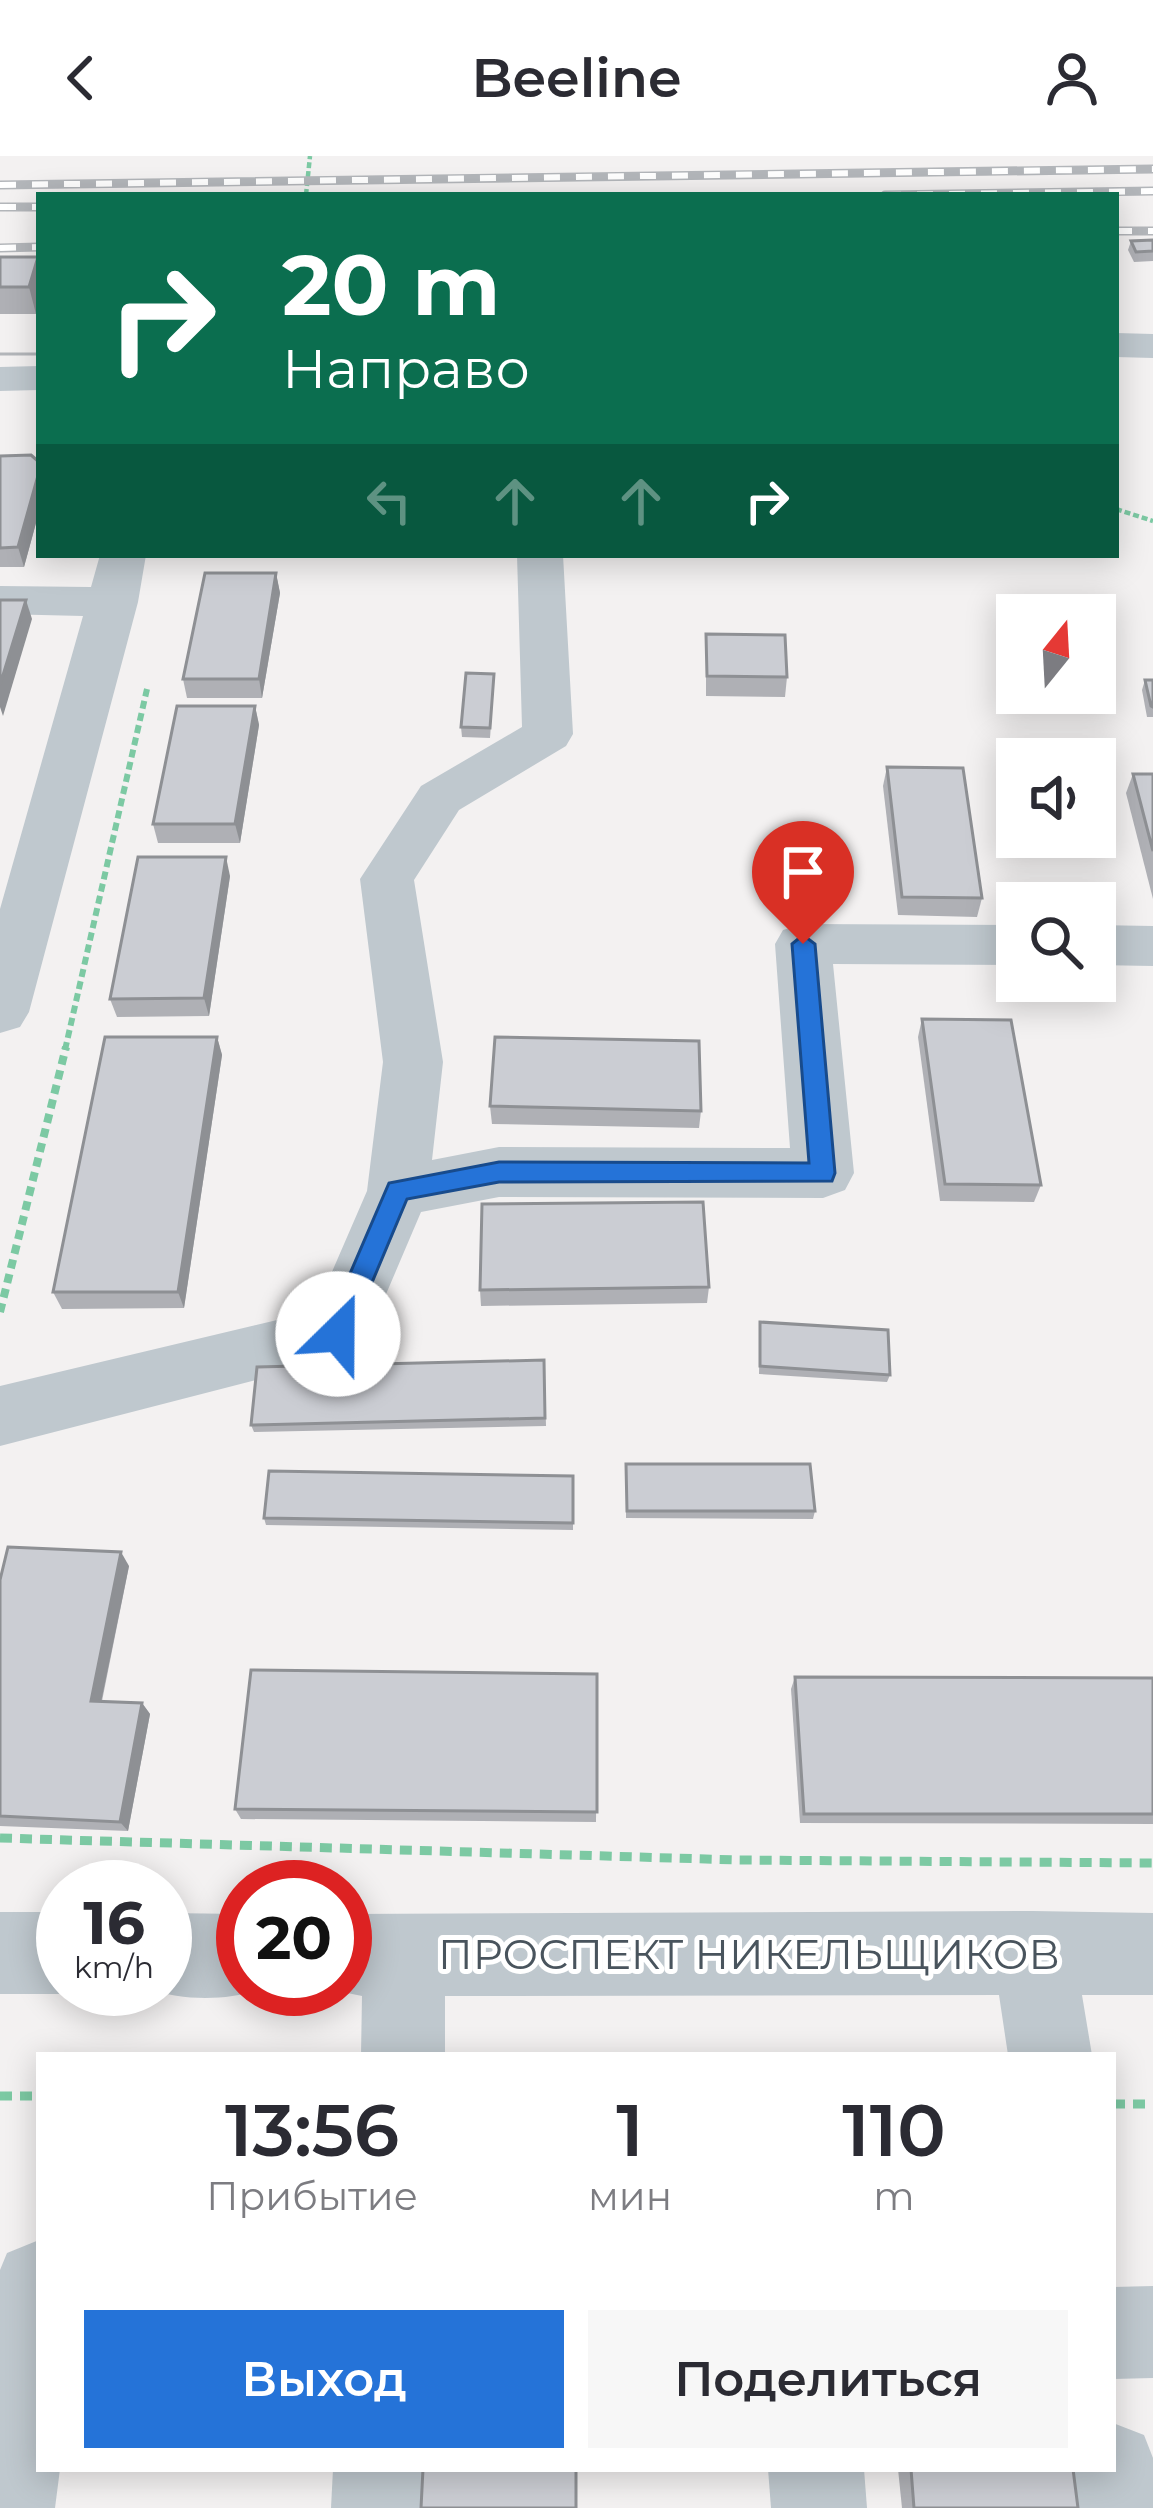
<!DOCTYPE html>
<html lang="ru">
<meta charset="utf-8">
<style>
:root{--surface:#fff;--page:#f7f7f7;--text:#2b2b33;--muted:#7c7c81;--accent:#2573d8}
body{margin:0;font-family:Montserrat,sans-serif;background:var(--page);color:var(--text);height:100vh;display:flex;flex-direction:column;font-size:45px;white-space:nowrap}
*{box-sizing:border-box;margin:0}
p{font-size:39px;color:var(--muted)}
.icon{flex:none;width:66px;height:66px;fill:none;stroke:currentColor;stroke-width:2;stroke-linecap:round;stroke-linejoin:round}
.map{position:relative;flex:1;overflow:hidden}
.panel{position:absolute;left:36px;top:1896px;width:1080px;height:420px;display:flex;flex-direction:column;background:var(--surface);border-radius:0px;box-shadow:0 6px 30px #0003}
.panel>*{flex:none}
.banner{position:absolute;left:36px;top:36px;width:1083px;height:366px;border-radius:0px;box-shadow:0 6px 30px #0003;background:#0b6e4f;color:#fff;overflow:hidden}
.needle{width:78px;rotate:18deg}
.fabs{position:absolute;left:996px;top:438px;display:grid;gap:24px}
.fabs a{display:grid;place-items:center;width:120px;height:120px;border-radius:0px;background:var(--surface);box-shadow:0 6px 30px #0003;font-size:60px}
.speed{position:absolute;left:36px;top:1704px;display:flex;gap:24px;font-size:60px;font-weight:700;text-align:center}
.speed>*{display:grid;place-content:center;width:156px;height:156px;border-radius:50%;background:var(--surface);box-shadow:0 6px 30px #0003;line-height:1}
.speed small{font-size:30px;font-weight:400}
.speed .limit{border:18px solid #d22;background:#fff;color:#111}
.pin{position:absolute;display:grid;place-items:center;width:102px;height:102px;color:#fff;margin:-123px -51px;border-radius:50% 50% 50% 0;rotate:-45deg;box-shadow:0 0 12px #0007}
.pin .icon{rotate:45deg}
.me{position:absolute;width:132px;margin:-66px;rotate:23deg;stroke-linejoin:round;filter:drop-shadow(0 0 9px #0008)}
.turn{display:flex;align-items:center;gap:42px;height:252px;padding:0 48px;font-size:54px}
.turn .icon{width:156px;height:156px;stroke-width:2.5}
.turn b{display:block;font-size:84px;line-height:102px}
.lanes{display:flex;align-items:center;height:114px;padding:0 48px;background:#0003;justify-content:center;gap:60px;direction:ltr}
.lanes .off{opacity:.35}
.eta{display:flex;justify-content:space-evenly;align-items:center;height:204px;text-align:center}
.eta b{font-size:72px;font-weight:600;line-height:84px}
.action{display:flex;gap:24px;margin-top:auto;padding:24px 48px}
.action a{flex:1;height:138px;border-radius:0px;background:var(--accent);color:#fff;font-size:48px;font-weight:600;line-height:138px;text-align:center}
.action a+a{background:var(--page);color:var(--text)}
header{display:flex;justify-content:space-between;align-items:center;height:156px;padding:0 48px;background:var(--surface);font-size:54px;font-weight:600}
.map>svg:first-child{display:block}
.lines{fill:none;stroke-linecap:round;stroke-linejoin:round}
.path-far3{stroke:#7cc9a3;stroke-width:4.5;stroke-dasharray:6 3;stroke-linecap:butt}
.path-far2{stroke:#7cc9a3;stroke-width:6;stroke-dasharray:8 4.5;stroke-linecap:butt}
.path-far1{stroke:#7cc9a3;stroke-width:8;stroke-dasharray:9 6;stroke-linecap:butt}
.path{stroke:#7cc9a3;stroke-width:9;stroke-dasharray:12 8;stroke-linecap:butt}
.minor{fill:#bfc8ce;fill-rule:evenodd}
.tram{stroke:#b3b6ba;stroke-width:3}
.rail-casing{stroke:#b3b6ba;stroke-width:9}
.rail{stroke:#fff;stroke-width:6;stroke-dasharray:16;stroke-linecap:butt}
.wall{fill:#afb0b5}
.shaded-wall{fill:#8e9094}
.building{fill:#cbcdd3;stroke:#8e9094;stroke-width:3}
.route{fill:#2573d8;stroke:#184b8c;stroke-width:3}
.labels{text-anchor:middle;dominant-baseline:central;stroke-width:10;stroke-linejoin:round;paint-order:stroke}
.near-street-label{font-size:42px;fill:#49545d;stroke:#fff}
</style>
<header><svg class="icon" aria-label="back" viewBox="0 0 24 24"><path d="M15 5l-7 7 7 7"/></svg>Beeline<svg class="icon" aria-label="person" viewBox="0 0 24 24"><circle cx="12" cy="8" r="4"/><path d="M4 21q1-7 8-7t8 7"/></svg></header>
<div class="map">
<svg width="1153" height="2352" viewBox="0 0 1153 2352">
<rect width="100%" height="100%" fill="#f3f1f1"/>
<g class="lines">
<!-- path-far3 -->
<g class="path-far3">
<path d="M 306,39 L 310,0"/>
<path d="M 1116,353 L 1153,365"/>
</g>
<!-- path-far2 -->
<path class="path-far2" d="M 65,894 L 147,533"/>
<!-- path-far1 -->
<path class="path-far1" d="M 0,1156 L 66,891"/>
<!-- path -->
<g class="path">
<path d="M 0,1682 L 739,1704 L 1153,1707"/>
<path d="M 0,1940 L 39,1940"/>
<path d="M 1113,1948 L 1153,1948"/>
</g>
<!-- minor -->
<g class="minor">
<path d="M 1116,177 L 1153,178 L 1153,202 L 1116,201 Z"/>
<path d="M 39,210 L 39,234 L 0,235 L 0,211 Z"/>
<path d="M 100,399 L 146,399 L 138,446 L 29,856 L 20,871 L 0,877 L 0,753 L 83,460 L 0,458 L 0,430 L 91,431 Z"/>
<path d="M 517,399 L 563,399 L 573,578 L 566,590 L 459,654 L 414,724 L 443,906 L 432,1004 L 499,991 L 790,992 L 775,788 L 783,774 L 803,768 L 1017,769 L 1017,809 L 833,808 L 854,1017 L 845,1034 L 823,1042 L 499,1041 L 421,1056 L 361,1197 L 0,1290 L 0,1230 L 315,1155 L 367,1035 L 383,906 L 360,723 L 421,630 L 522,571 Z"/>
<path d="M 1095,769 L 1153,770 L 1153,810 L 1095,809 Z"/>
<path d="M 1033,1755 L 1153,1757 L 1153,1839 L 1082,1839 L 1092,1899 L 1008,1899 L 999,1839 L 445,1840 L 445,1899 L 361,1899 L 362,1840 L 328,1833 L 345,1833 L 345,1758 Z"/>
<path d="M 0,1756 L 63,1756 L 63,1833 L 75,1833 L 63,1838 L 0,1838 Z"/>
<path d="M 165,1757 L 243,1758 L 243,1833 L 260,1833 C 231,1845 180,1845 151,1833 L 165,1833 Z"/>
<path d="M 39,2084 L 39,2313 L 60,2313 L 55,2352 L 0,2352 L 0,2114 L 7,2097 Z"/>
<path d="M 1153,2130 L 1153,2222 L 1113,2223 L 1113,2131 Z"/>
<path d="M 1113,2267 L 1144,2279 L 1153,2302 L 1153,2352 L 1068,2352 L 1062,2313 L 1113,2313 Z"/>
<path d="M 333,2313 L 429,2313 L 427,2352 L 331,2352 Z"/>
<path d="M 768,2313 L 864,2313 L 867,2352 L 771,2352 Z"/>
</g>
<!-- tram -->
<path class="tram" d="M 0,198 L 39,198"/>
<!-- rail casing -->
<g class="rail-casing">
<g id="rail">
<path d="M 0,29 L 1153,13"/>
<path d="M 885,39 L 1153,35"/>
<path d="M 0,51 L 39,51"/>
<path d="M 1116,75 L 1153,75"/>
<path d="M 0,92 L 39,91"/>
</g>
</g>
<!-- rail -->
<use href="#rail" class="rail"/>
</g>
<!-- wall -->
<g class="wall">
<path d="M 1153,84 L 1153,105 L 1134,106 L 1128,94 L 1131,85 Z"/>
<path d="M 0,101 L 38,101 L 36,158 L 0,158 Z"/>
<path d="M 0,300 L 39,306 L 39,356 L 24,411 L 0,411 Z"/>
<path d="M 276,417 L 280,437 L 262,542 L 187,542 L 183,523 Z"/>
<path d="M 706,478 L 787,521 L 785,541 L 706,540 Z"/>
<path d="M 1145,524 L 1153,524 L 1153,561 L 1147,561 L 1142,534 Z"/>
<path d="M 494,528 L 490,582 L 462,581 L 461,571 Z"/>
<path d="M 255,550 L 259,569 L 240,687 L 158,687 L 153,668 Z"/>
<path d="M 887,611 L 982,742 L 977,761 L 898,759 L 883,630 Z"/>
<path d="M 1133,618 L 1153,618 L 1153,743 L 1126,637 Z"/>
<path d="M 230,720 L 209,860 L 117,861 L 110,843 Z"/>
<path d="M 922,863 L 1041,1029 L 1034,1046 L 940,1045 L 918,881 Z"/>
<path d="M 217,881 L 222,899 L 184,1152 L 62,1153 L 53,1136 Z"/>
<path d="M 490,950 L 701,955 L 699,972 L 492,968 Z"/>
<path d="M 709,1131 L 707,1147 L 481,1150 L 480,1134 Z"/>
<path d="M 760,1166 L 890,1219 L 887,1226 L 759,1218 Z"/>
<path d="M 544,1204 L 546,1270 L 254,1276 L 251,1269 Z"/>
<path d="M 626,1308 L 815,1355 L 813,1363 L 626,1362 Z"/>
<path d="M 573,1320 L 573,1374 L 266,1369 L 264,1362 Z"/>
<path d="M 129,1410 L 102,1545 L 142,1547 L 150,1558 L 128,1675 L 0,1670 L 0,1424 Z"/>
<path d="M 597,1518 L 596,1666 L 241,1663 L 235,1653 Z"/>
<path d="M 795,1521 L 1153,1522 L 1153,1668 L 800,1667 L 791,1533 Z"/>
<path d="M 898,2313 L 1073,2313 L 1078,2352 L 902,2352 Z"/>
</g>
<!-- shaded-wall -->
<g class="shaded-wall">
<path d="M 38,101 L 39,148 L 36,158 L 29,131 Z"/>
<path d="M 39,316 L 39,356 L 24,411 L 18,391 Z"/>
<path d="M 276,417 L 280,437 L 262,542 L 259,523 Z"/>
<path d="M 26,444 L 32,463 L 3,560 L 0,551 L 0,529 Z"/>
<path d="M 255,550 L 259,569 L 240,687 L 235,668 Z"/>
<path d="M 226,701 L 230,720 L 209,860 L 204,842 Z"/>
<path d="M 217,881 L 222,899 L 184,1152 L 178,1136 Z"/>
<path d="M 121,1396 L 129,1410 L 99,1556 L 91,1545 Z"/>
<path d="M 142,1547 L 150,1558 L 128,1675 L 120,1666 Z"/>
</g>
<!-- building -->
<g class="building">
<path d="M 1153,84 L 1153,95 L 1136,96 L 1131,85 Z"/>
<path d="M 0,101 L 38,101 L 29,131 L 0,131 Z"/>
<path d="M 31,299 L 39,306 L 39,316 L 18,391 L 0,392 L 0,300 Z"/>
<path d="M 205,417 L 276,417 L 259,523 L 183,523 Z"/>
<path d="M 0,444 L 26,444 L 0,529 Z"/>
<path d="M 706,478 L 785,479 L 787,521 L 707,520 Z"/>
<path d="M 466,517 L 494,518 L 490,572 L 461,571 Z"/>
<path d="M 1145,524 L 1153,524 L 1153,551 L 1151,550 Z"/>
<path d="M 177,550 L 255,550 L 235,668 L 153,668 Z"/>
<path d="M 887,611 L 963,612 L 982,742 L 902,741 Z"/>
<path d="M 1133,618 L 1153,618 L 1153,695 Z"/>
<path d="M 138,701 L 226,701 L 204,842 L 110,843 Z"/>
<path d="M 922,863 L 1011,864 L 1041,1029 L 945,1028 Z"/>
<path d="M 105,881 L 217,881 L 178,1136 L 53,1136 Z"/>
<path d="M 495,881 L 699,885 L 701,955 L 490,950 Z"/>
<path d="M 703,1046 L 709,1131 L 480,1134 L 482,1048 Z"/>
<path d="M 760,1166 L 888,1174 L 890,1219 L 760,1210 Z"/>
<path d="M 544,1204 L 545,1262 L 251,1269 L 257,1211 Z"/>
<path d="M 626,1308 L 810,1308 L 815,1355 L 627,1355 Z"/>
<path d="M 269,1315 L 573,1320 L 573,1367 L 264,1362 Z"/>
<path d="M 8,1391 L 121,1396 L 91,1545 L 142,1547 L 120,1666 L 0,1660 L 0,1424 Z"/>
<path d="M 251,1514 L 597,1518 L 597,1656 L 235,1653 Z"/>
<path d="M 795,1521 L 1153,1522 L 1153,1658 L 804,1658 Z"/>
<path d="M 423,2313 L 576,2313 L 576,2352 L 421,2352 Z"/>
<path d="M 911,2313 L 1073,2313 L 1078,2352 L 914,2352 Z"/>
</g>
<!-- route -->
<path class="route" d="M 803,779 L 815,788 L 835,1017 L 832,1025 L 499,1026 L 407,1043 L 347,1186 L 328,1186 L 324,1178 L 389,1027 L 499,1006 L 809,1007 L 792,788 Z"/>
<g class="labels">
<!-- near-street labels -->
<g class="near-street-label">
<text x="749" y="1798">ПРОСПЕКТ НИКЕЛЬЩИКОВ</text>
</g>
</g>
</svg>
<div class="fabs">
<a><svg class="needle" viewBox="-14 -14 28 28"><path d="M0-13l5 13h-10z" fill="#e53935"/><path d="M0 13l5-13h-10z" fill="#7c7c81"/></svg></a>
<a><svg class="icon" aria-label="sound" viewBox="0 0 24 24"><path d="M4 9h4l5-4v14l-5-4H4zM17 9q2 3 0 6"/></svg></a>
<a><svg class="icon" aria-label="search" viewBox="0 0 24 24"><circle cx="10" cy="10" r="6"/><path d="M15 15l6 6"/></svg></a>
</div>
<div class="speed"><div>16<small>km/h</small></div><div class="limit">20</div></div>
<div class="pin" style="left:803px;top:788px;background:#d93025"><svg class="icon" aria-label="arrive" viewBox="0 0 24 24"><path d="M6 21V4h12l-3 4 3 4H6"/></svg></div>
<svg class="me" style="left:338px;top:1178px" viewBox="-20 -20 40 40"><circle r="19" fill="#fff"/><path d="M0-13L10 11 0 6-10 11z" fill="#2573d8"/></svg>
<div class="banner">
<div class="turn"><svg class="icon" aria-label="right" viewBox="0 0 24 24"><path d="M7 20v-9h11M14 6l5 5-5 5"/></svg><div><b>20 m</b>Направо</div></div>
<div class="lanes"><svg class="icon off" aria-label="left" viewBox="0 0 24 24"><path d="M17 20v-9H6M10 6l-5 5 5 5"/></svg><svg class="icon off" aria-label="ahead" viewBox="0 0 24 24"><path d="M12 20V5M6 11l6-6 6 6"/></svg><svg class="icon off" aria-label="ahead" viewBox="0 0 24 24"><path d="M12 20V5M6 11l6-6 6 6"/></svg><svg class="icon" aria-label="right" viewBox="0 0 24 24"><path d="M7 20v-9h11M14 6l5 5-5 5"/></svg></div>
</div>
<section class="panel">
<div class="eta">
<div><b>13:56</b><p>Прибытие</p></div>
<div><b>1</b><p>мин</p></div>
<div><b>110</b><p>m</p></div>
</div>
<div class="action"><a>Выход</a><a>Поделиться</a></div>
</section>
</div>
